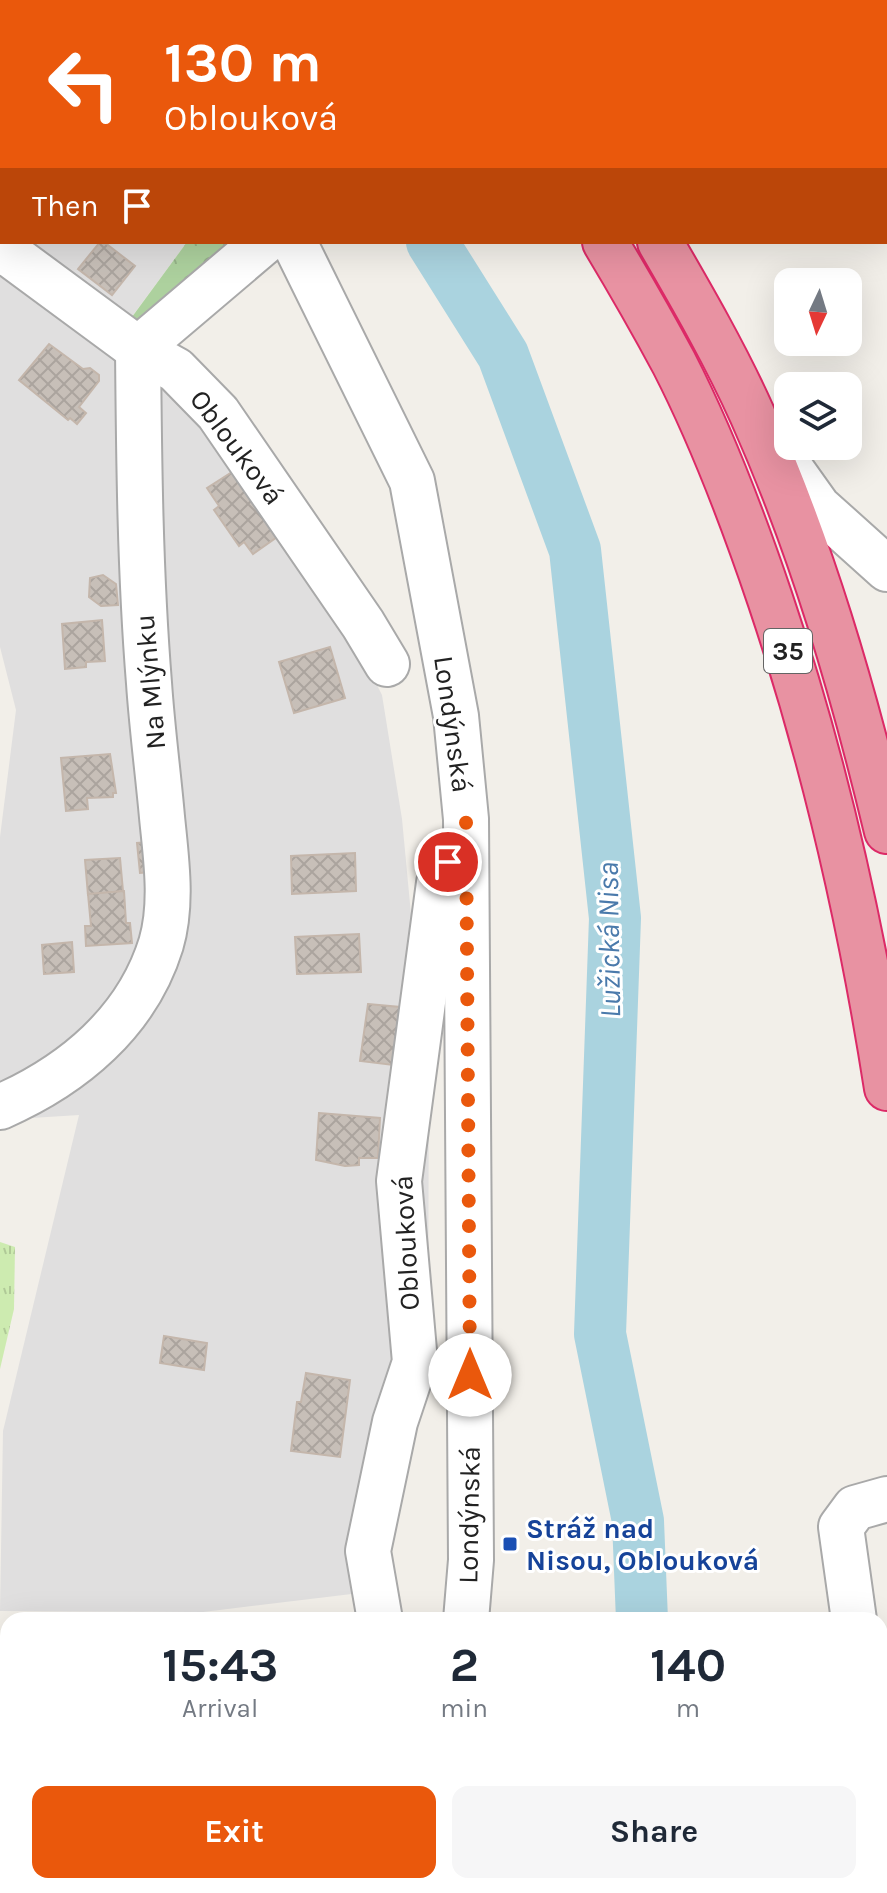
<!DOCTYPE html>
<meta charset="utf-8">
<style>
:root{--surface:#fff;--page:#f6f6f7;--text:#1f2937;--muted:#747a83;--accent:#ea580c}
body{margin:0;font-family:Karla,sans-serif;background:var(--page);color:var(--text);height:100vh;display:flex;flex-direction:column;font-size:30px;white-space:nowrap}
*{box-sizing:border-box;margin:0}
p{font-size:26px;color:var(--muted)}
.icon{flex:none;width:44px;height:44px;fill:none;stroke:currentColor;stroke-width:2;stroke-linecap:round;stroke-linejoin:round}
.map{position:relative;flex:1;overflow:hidden}
.drawer{position:absolute;left:0px;top:1612px;width:888px;height:282px;display:flex;flex-direction:column;background:var(--surface);border-radius:24px 24px 0 0;box-shadow:0 8px 32px #0002}
.drawer>*{flex:none}
.top-card{position:absolute;left:0px;top:0px;width:888px;height:244px;box-shadow:0 8px 32px #0002;background:#ea580c;color:#fff;overflow:hidden}
.needle{width:52px;rotate:184deg}
.controls{position:absolute;left:774px;top:268px;display:grid;gap:16px}
.controls a{display:grid;place-items:center;width:88px;height:88px;border-radius:16px;background:var(--surface);box-shadow:0 8px 32px #0002;font-size:40px}
.pin{position:absolute;display:grid;place-items:center;width:68px;height:68px;color:#fff;margin:-34px;border:4px solid #fff;border-radius:50%;box-shadow:0 2px 8px #0007}
.me{position:absolute;width:88px;margin:-44px;rotate:0deg;stroke-linejoin:round;filter:drop-shadow(0 0 6px #0008)}
.turn{display:flex;align-items:center;gap:28px;height:168px;padding:0 32px;font-size:36px}
.turn .icon{width:104px;height:104px;stroke-width:2.5}
.turn b{display:block;font-size:56px;line-height:68px}
.then{display:flex;align-items:center;height:76px;padding:0 32px;background:#0003;gap:16px;font-size:30px}
.eta{display:flex;justify-content:space-evenly;align-items:center;height:136px;text-align:center}
.eta b{font-size:48px;font-weight:700;line-height:56px}
.action{display:flex;gap:16px;margin-top:auto;padding:16px 32px}
.action a{flex:1;height:92px;border-radius:16px;background:var(--accent);color:#fff;font-size:32px;font-weight:700;line-height:92px;text-align:center}
.action a+a{background:var(--page);color:var(--text)}
.map>svg:first-child{display:block}
.residential{fill:#e0dfdf}
.industrial{fill:#ebdbe8}
.grass{fill:url(#grass-tufts)}
.forest{fill:url(#forest-crowns)}
.lines{fill:none;stroke-linecap:round;stroke-linejoin:round}
.river{stroke:#aad3df;stroke-width:52}
.building{fill:url(#building-cross-hatch);stroke:#c4b6ab;stroke-width:2}
.minor-casing{stroke:#a9a9a9;stroke-width:48}
.highway-casing{stroke:#dc2a67;stroke-width:48}
.minor{stroke:#fff;stroke-width:44}
.highway{stroke:#e892a2;stroke-width:44}
.route{stroke:#ea580c;stroke-width:14;stroke-dasharray:0 25.2}
.transit-dot{fill:#1a4fb4;stroke:#fff;stroke-width:3}
.labels{text-anchor:middle;dominant-baseline:central;stroke-width:6;stroke-linejoin:round;paint-order:stroke}
.shield{fill:#fff;stroke:#646464;stroke-width:2}
.shield-label{font-size:26px;font-weight:bold;fill:#222}
.street-label{font-size:28px;fill:#222;stroke:#fff}
.transit-label{font-size:28px;font-weight:bold;fill:#164399;stroke:#fff;text-anchor:start}
.water-label{font-size:30px;font-style:italic;fill:#4a7aab;stroke:#fff}
</style>
<div class="map">
<svg width="887" height="1893" viewBox="0 0 887 1893">
<defs>
<pattern id="grass-tufts" width="24" height="20" patternUnits="userSpaceOnUse" patternTransform="scale(2)"><rect width="24" height="20" fill="#cdebb0"/><path d="M3 7l-1-3M5 7V3M7 7l1-3M15 17l-1-3M17 17v-4M19 17l1-3" fill="none" stroke="#b0c997"/></pattern>
<pattern id="forest-crowns" width="20" height="18" patternUnits="userSpaceOnUse" patternTransform="scale(2)"><rect width="20" height="18" fill="#add19e"/><path d="M2 6a3 3 0 1 1 6 0M12 15a3 3 0 1 1 6 0" fill="none" stroke="#95b388"/></pattern>
<pattern id="building-cross-hatch" width="8" height="8" patternUnits="userSpaceOnUse" patternTransform="scale(2)"><rect width="8" height="8" fill="#c7bfb8"/><path d="M0 0l8 8M0 8l8-8" fill="none" stroke="#aba49e"/></pattern>
</defs>
<rect width="100%" height="100%" fill="#f2efe9"/>
<!-- residential -->
<path class="residential" d="M 12,242 L 187,242 L 108,349 L 172,385 L 340,612 L 382,695 L 402,819 L 414,946 L 429,1043 L 428,1365 L 382,1521 L 385,1590 L 203,1612 L 0,1611 L 3,1431 L 79,1115 L 0,1120 L 0,837 L 16,710 L 0,647 L 0,264 Z"/>
<!-- industrial -->
<path class="industrial" d="M 880,1790 L 887,1794 L 887,1893 L 692,1893 L 691,1886 L 880,1886 Z"/>
<!-- grass -->
<path class="grass" d="M 0,1242 L 15,1247 L 14,1309 L 0,1369 Z"/>
<!-- forest -->
<g class="forest">
<path d="M 568,0 L 887,0 L 887,127 L 886,2 Z"/>
<path d="M 187,242 L 233,242 L 157,323 L 129,321 Z"/>
</g>
<g class="lines">
<!-- river -->
<g class="river">
<path d="M 0,36 L 2,37"/>
<path d="M 432,242 L 503,355 L 575,550 L 615,918 L 600,1334 L 638,1521 L 642,1620"/>
<path d="M 660,1886 L 660,1893"/>
</g>
</g>
<!-- building -->
<g class="building">
<path d="M 100,242 L 104,242 L 135,266 L 112,295 L 78,269 Z"/>
<path d="M 49,344 L 83,369 L 90,368 L 99,375 L 99,381 L 79,407 L 86,413 L 77,424 L 70,418 L 68,420 L 19,380 Z"/>
<path d="M 235,470 L 280,535 L 253,554 L 244,542 L 239,546 L 214,510 L 219,506 L 207,488 Z"/>
<path d="M 103,575 L 116,584 L 118,605 L 101,606 L 89,597 L 90,578 Z"/>
<path d="M 102,620 L 105,661 L 86,662 L 86,667 L 65,669 L 62,624 Z"/>
<path d="M 330,647 L 345,698 L 294,713 L 279,662 Z"/>
<path d="M 110,754 L 116,793 L 113,793 L 113,797 L 87,798 L 88,809 L 66,811 L 61,758 Z"/>
<path d="M 150,842 L 151,872 L 140,873 L 137,843 Z"/>
<path d="M 355,853 L 356,891 L 292,894 L 291,856 Z"/>
<path d="M 120,858 L 123,891 L 88,895 L 85,860 Z"/>
<path d="M 124,891 L 126,923 L 130,923 L 132,943 L 86,946 L 85,926 L 91,926 L 88,894 Z"/>
<path d="M 359,934 L 361,972 L 297,974 L 295,937 Z"/>
<path d="M 72,942 L 74,972 L 44,974 L 42,945 Z"/>
<path d="M 368,1004 L 400,1007 L 393,1065 L 360,1061 Z"/>
<path d="M 319,1113 L 380,1118 L 378,1158 L 359,1158 L 359,1165 L 345,1166 L 316,1160 Z"/>
<path d="M 164,1336 L 207,1343 L 204,1370 L 160,1363 Z"/>
<path d="M 306,1373 L 350,1380 L 340,1457 L 291,1451 L 297,1402 L 301,1402 Z"/>
<path d="M 453,1886 L 555,1886 L 553,1893 L 452,1893 Z"/>
<path d="M 691,1886 L 722,1886 L 722,1893 L 692,1893 Z"/>
<path d="M 801,1886 L 855,1886 L 872,1893 L 798,1893 Z"/>
</g>
<g class="lines">
<!-- minor casing -->
<g class="minor-casing">
<g id="minor">
<path d="M 165,0 L 166,2"/>
<path d="M 302,0 L 316,2"/>
<path d="M 886,148 L 887,148"/>
<path d="M 294,242 L 412,481 L 456,716 L 466,819 L 471,1560 L 466,1620"/>
<path d="M 0,251 L 12,256 L 138,349 L 176,370 L 218,413 L 363,624 L 387,664"/>
<path d="M 138,349 L 264,242"/>
<path d="M 776,448 L 818,507 L 887,569"/>
<path d="M 0,1107 C 73,1075 137,1022 161,944 C 173,903 166,858 162,817 C 158,772 152,728 149,683 C 140,572 139,461 138,349"/>
<path d="M 380,1620 L 368,1551 L 395,1422 L 415,1362 L 399,1181 L 439,883 L 452,851"/>
<path d="M 854,1620 L 841,1527 L 855,1508 L 887,1499"/>
<path d="M 583,1886 L 585,1893"/>
<path d="M 418,1893 L 421,1886"/>
</g>
</g>
<!-- highway casing -->
<g class="highway-casing">
<g id="highway">
<path d="M 428,0 L 429,2"/>
<path d="M 491,0 L 493,2"/>
<path d="M 605,242 C 629,282 652,322 674,363 C 713,439 743,519 770,599 C 824,759 861,922 887,1088"/>
<path d="M 660,242 C 692,297 726,356 752,414 C 812,548 853,689 887,831"/>
</g>
</g>
<!-- minor -->
<use href="#minor" class="minor"/>
<!-- highway -->
<use href="#highway" class="highway"/>
</g>
<g class="lines">
<!-- route -->
<path class="route" d="M 448,862 L 466,819 L 470,1375"/>
</g>
<!-- markers -->
<rect class="transit-dot" x="502" y="1536" width="16" height="16" rx="4"/>
<g class="labels">
<!-- shield labels -->
<rect class="shield" x="764" y="629" width="48" height="44" rx="6"/>
<g class="shield-label">
<text x="788" y="651">35</text>
</g>
<!-- street labels -->
<g class="street-label">
<text transform="translate(237 447) rotate(53)">Oblouková</text>
<text transform="translate(150 682) rotate(-95)">Na Mlýnku</text>
<text transform="translate(453 724) rotate(82)">Londýnská</text>
<text transform="translate(406 1243) rotate(-93)">Oblouková</text>
<text transform="translate(469 1515) rotate(-89)">Londýnská</text>
</g>
<!-- transit labels -->
<g class="transit-label">
<text x="526" y="1528">Stráž nad<tspan x="526" dy="32">Nisou, Oblouková</tspan></text>
</g>
<!-- water labels -->
<g class="water-label">
<text transform="translate(609 940) rotate(-91)">Lužická Nisa</text>
</g>
</g>
</svg>
<div class="controls">
<a><svg class="needle" viewBox="-14 -14 28 28"><path d="M0-13l5 13h-10z" fill="#e53935"/><path d="M0 13l5-13h-10z" fill="#747a83"/></svg></a>
<a><svg class="icon" aria-label="layers" viewBox="0 0 24 24"><path d="M12 4l9 5-9 5-9-5zM3 14l9 5 9-5"/></svg></a>
</div>
<div class="pin" style="left:448px;top:862px;background:#d93025"><svg class="icon" aria-label="arrive" viewBox="0 0 24 24"><path d="M6 21V4h12l-3 4 3 4H6"/></svg></div>
<svg class="me" style="left:470px;top:1375px" viewBox="-20 -20 40 40"><circle r="19" fill="#fff"/><path d="M0-13L10 11 0 6-10 11z" fill="#ea580c"/></svg>
<div class="top-card">
<div class="turn"><svg class="icon" aria-label="left" viewBox="0 0 24 24"><path d="M17 20v-9H6M10 6l-5 5 5 5"/></svg><div><b>130 m</b>Oblouková</div></div>
<div class="then">Then<svg class="icon" aria-label="arrive" viewBox="0 0 24 24"><path d="M6 21V4h12l-3 4 3 4H6"/></svg></div>
</div>
<section class="drawer">
<div class="eta">
<div><b>15:43</b><p>Arrival</p></div>
<div><b>2</b><p>min</p></div>
<div><b>140</b><p>m</p></div>
</div>
<div class="action"><a>Exit</a><a>Share</a></div>
</section>
</div>
